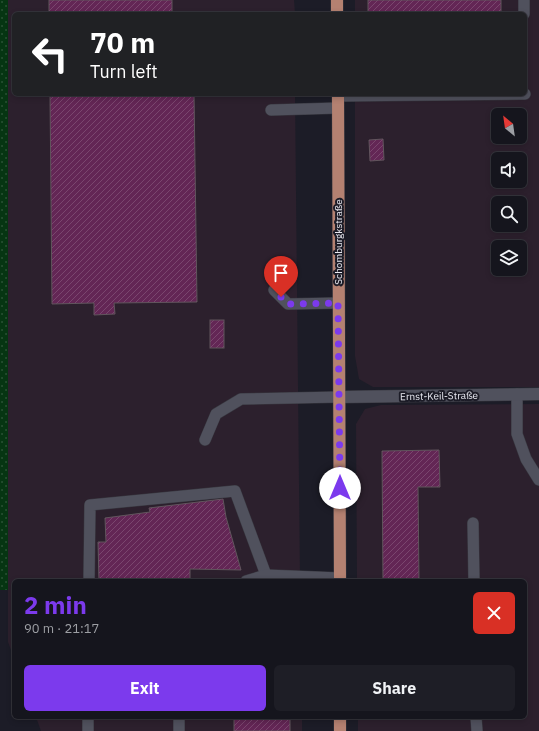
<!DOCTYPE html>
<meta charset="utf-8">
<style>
:root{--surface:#15151d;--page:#1e1e26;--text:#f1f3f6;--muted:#9d9fa4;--line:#34343b;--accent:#7c3aed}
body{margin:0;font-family:"IBM Plex Sans",sans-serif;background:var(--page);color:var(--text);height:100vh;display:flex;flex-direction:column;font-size:15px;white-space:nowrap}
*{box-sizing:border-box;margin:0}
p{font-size:13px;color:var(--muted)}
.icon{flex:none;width:22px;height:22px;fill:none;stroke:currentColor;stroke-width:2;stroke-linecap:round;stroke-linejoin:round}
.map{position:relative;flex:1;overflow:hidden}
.panel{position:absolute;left:12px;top:579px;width:515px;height:140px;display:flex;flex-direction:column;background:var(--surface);border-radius:6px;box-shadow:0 2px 6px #0003,0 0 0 1px var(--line)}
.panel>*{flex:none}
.hud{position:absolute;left:12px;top:12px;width:515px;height:84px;border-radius:6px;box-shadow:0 2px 6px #0003,0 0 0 1px var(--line);background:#202124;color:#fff;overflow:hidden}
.needle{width:26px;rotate:331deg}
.buttons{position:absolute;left:491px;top:108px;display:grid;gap:8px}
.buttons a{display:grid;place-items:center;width:36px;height:36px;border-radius:6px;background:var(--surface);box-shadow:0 2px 6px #0003,0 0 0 1px var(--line);font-size:20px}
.pin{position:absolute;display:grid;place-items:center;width:34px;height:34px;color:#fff;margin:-41px -17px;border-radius:50% 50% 50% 0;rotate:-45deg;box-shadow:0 0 4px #0007}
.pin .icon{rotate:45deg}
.me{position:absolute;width:44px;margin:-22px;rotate:0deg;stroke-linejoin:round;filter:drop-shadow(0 0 3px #0008)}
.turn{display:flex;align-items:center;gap:14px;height:84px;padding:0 12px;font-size:18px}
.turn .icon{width:52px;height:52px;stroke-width:2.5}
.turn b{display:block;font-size:28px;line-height:34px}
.round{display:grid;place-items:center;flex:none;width:42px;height:42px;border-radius:6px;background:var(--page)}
.summary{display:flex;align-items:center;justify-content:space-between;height:68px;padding:0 12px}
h1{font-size:24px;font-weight:700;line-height:30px;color:var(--accent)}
.cta{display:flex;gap:8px;margin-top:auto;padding:8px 12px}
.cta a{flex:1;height:46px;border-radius:6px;background:var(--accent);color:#fff;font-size:16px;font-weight:700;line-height:46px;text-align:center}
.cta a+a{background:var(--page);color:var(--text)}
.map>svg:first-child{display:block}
.commercial{fill:#2c202d;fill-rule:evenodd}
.grass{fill:url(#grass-dots)}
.building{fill:url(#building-hatch);stroke:#61555d}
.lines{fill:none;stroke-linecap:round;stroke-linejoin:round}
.lane-casing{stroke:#393941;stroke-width:12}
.street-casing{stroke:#393941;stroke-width:13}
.primary-casing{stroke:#393941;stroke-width:13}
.lane{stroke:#50515d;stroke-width:11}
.street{stroke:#50515d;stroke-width:12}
.primary{stroke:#b48171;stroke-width:12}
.route{stroke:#7c3aed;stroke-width:7;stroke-dasharray:0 12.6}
.labels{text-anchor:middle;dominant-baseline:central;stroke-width:4;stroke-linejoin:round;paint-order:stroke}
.street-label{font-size:10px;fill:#eaeaf2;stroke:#1c1c27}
</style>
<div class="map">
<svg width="539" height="731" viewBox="0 0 539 731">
<defs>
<pattern id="grass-dots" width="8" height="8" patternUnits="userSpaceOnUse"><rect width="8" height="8" fill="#063512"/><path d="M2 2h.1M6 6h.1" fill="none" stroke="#2a5235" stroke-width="1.8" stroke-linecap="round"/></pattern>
<pattern id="building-hatch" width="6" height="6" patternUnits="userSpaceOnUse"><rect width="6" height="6" fill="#632655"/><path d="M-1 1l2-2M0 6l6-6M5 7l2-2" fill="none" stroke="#7a466e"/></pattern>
</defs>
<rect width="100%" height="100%" fill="#1c1c27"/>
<!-- commercial -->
<g class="commercial">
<path d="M 8,0 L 294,0 L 295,14 L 14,14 L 14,94 L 295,94 L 300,581 L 14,581 L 14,658 L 8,642 Z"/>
<path d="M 355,0 L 539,0 L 539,387 L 373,387 L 359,379 L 355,356 L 355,94 L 525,94 L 525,14 L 355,14 ZM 498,115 L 520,115 L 520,137 L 498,137 ZM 498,159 L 520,159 L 520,181 L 498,181 ZM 498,203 L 520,203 L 520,225 L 498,225 ZM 498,247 L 520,247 L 520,269 L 498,269 Z"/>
<path d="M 539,404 L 539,731 L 358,731 L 358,717 L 525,717 L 525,581 L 357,581 L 356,424 L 365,409 L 381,405 Z"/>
<path d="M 36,717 L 302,717 L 302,731 L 41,731 Z"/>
</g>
<!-- grass -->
<rect class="grass" x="0" y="0" width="8" height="590"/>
<!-- building -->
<g class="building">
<rect x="49" y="0" width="123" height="14"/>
<rect x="368" y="0" width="133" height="14"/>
<path d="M 50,94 L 194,94 L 197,302 L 114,303 L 115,314 L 94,315 L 94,303 L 52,304 Z"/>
<path d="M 383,139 L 384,160 L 370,161 L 369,140 Z"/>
<rect x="210" y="320" width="14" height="28"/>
<path d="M 439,450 L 440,487 L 418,487 L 419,581 L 383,581 L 382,451 Z"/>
<path d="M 223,499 L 226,517 L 241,570 L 190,569 L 190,581 L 99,581 L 98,542 L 106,542 L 105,518 L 150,512 L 149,508 Z"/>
<rect x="234" y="717" width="56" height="14"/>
</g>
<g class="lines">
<!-- lane casing -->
<g class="lane-casing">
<g id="lane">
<path d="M 524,0 L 524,14"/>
<path d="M 338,96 L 525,94"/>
<path d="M 271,110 L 338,108"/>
<path d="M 274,290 L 288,304 L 338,303"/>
<path d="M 517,394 L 517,434 L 526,459 L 539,480"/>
<path d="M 205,440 L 216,414 L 241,399 L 340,397"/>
<path d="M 473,523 L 474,581"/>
<path d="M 89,581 L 90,505 L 235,491 L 266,575"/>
<path d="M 246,581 L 266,575 L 340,578"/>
<path d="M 179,717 L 179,731"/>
<path d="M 476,717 L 477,731"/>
<path d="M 88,731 L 88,717"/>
</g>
</g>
<!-- street casing -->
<g class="street-casing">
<path id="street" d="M 340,397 L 539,394"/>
</g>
<!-- primary casing -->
<g class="primary-casing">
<g id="primary">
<path d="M 337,0 L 337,14"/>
<path d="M 338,94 L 340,581"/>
<path d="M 340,717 L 340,731"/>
</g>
</g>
<!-- lane -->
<use href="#lane" class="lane"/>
<!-- street -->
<use href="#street" class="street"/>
<!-- primary -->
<use href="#primary" class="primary"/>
</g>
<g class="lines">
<!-- route -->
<path class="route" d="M 281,297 L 288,304 L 338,303 L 340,488"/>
</g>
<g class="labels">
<!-- street labels -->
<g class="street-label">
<text transform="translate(338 242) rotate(-90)">Schomburgkstraße</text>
<text transform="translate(439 396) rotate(-1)">Ernst-Keil-Straße</text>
</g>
</g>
</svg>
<div class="buttons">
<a><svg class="needle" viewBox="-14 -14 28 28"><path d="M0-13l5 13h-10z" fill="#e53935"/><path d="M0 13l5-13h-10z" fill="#9d9fa4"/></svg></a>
<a><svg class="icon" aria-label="sound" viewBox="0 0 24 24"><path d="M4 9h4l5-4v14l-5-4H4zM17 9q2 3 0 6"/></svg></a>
<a><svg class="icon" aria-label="search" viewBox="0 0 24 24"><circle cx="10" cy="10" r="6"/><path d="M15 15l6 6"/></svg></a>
<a><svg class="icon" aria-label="layers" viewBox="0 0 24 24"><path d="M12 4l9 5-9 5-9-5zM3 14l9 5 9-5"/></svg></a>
</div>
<div class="pin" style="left:281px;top:297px;background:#d93025"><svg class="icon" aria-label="arrive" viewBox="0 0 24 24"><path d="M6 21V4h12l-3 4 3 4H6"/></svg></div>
<svg class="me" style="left:340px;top:488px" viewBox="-20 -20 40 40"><circle r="19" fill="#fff"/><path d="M0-13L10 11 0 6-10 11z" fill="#7c3aed"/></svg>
<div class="hud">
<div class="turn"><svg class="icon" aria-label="left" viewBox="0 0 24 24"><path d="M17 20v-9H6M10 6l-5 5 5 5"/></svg><div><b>70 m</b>Turn left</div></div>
</div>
<section class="panel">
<div class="summary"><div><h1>2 min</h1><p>90 m · 21:17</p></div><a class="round" style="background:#d93025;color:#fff"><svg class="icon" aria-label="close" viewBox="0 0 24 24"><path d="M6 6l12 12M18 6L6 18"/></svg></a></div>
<div class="cta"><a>Exit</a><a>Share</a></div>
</section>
</div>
